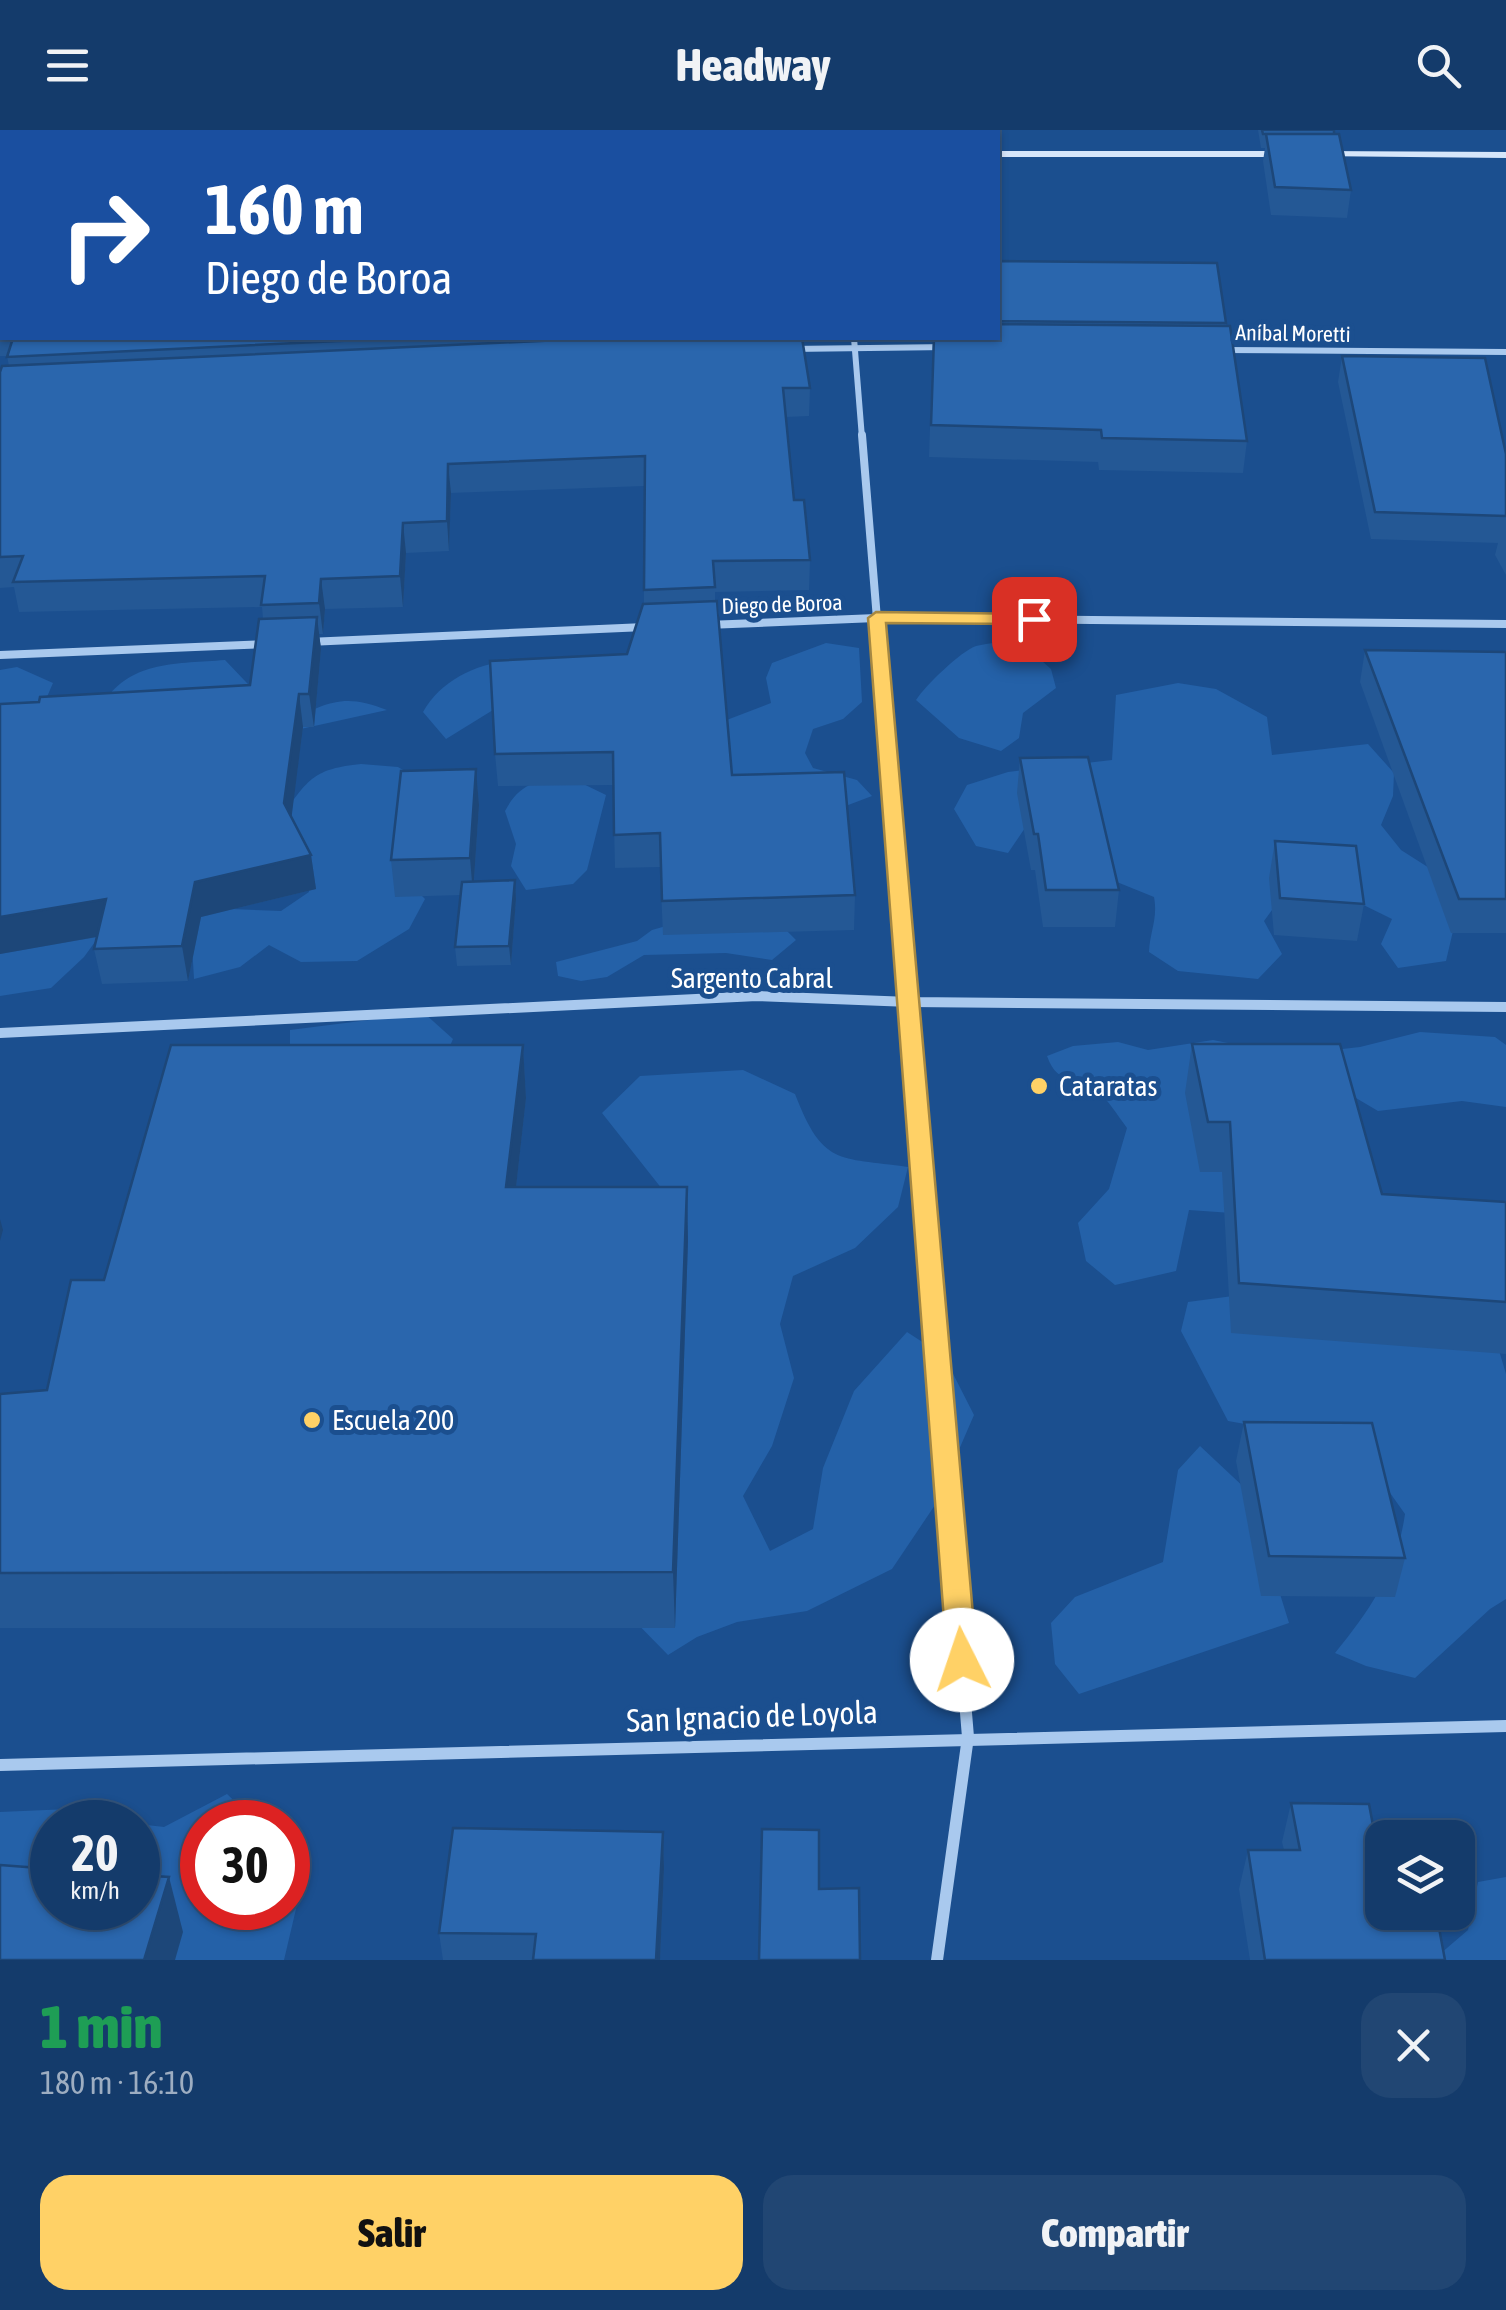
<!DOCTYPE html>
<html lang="es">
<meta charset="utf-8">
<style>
:root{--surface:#143b6b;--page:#214673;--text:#f1f3f6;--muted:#9dadc1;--line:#33557e;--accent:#ffd166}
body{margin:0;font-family:"Asap Condensed",sans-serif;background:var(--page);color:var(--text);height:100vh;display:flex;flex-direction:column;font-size:38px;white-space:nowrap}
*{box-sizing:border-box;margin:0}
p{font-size:32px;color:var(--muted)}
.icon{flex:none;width:55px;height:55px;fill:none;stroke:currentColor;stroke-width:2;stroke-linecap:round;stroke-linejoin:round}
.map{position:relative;height:1830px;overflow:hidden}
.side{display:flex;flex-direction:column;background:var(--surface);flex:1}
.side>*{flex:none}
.guide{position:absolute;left:0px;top:0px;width:1000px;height:210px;box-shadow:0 2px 8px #0004,0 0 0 2px var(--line);background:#1a4fa0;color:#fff;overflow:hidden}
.tools{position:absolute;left:1365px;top:1690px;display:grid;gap:20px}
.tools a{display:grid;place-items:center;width:110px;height:110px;border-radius:20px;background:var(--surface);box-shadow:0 2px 8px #0004,0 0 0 2px var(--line);font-size:50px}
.speed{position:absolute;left:30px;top:1670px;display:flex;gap:20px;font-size:50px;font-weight:700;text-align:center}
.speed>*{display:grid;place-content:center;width:130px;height:130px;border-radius:50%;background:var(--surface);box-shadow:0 2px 8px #0004,0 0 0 2px var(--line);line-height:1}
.speed small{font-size:25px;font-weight:400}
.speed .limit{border:15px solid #d22;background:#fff;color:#111}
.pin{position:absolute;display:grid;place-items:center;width:85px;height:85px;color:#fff;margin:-42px;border-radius:20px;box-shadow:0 5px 15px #0006}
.me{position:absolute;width:110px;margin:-55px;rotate:356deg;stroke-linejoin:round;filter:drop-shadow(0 0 8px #0008)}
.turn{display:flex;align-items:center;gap:35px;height:210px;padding:0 40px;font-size:45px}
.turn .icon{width:130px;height:130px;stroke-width:2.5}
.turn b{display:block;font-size:70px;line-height:85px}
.round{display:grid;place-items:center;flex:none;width:105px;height:105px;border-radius:30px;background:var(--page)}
.head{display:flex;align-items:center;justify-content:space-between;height:170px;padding:0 40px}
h1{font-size:60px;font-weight:800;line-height:75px;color:#1e9e55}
.button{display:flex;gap:20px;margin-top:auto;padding:20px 40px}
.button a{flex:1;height:115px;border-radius:30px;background:var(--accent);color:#111;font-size:40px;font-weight:800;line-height:115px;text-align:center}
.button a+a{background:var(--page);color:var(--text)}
header{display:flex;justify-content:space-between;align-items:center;height:130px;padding:0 40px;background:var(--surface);font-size:45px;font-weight:800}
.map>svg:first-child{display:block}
.green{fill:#2461a8}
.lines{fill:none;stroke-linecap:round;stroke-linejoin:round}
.minor-far3{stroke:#a9c9ee;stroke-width:6}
.minor-far2{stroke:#a9c9ee;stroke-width:8}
.minor-far1{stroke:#a9c9ee;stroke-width:10}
.minor{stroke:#a9c9ee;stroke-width:12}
.secondary{fill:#d6e6fa;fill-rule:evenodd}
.wall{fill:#245895}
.shaded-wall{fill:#1d4779}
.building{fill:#2a66ad;stroke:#1d4779;stroke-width:2.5}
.route{fill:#ffd166;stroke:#a68842;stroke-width:2.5}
.poi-dot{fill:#ffd166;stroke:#1b4f8f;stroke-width:4}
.labels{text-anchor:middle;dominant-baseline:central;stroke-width:10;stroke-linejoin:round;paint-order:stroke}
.far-street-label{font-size:22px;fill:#fff;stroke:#1b4f8f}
.street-label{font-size:28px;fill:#fff;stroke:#1b4f8f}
.poi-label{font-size:28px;fill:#fff;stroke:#1b4f8f;text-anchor:start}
.near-street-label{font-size:32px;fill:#fff;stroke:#1b4f8f}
</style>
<header><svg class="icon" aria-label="menu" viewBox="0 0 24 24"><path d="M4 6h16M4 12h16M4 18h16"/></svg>Headway<svg class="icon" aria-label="search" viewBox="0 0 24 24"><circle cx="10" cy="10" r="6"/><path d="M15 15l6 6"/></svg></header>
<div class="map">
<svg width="1506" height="1830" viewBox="0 0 1506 1830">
<rect width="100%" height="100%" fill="#1b4f8f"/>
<!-- green -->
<g class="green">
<path d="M 1017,509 L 1051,539 L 1056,558 L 1023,583 L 1019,608 L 1001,621 L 959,608 L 916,570 C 925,556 961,521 976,516 C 989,513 1004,512 1017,509 Z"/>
<path d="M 826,513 L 859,518 L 862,572 L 843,589 L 813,599 L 805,623 L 813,638 L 857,650 L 872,666 L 843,677 L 709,639 L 711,596 L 771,573 L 766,548 L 772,533 Z"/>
<path d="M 225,530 L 285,593 C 326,573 343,562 387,580 L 287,602 L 104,572 C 132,530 178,534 225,530 Z"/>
<path d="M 519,530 L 530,557 L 446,609 L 423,582 C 441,549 482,531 519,530 Z"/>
<path d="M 17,537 L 53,553 L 40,583 L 0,598 L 0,540 Z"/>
<path d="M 1178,553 L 1216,559 L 1267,587 L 1272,625 L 1368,614 L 1394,643 L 1393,666 L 1381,695 L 1401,720 L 1434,741 L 1453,801 L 1446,831 L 1398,838 L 1381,814 L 1392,789 L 1333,760 L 1282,766 L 1264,791 L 1282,824 L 1258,849 L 1178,841 L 1149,822 C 1150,801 1158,789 1154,767 L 1102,746 L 1110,719 L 1070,690 L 1027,695 L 1008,723 L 976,716 L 954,679 L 967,655 L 1008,642 L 1112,630 L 1116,565 Z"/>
<path d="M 361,634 L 398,637 L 420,650 C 394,707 375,719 425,769 L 409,799 L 357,831 L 301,832 L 269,815 L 240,837 L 194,849 L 192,815 L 152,762 L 231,779 L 281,781 L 309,762 L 306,736 L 282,686 C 309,648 314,639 361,634 Z"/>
<path d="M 571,648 L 606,665 L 587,740 L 573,754 L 526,760 L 511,736 L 516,714 L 505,681 C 521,651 539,650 571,648 Z"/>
<path d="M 701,786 L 783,797 L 796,810 L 772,830 L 726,823 L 644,825 L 607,847 L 581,851 L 558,846 L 556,832 L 637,811 L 652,800 Z"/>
<path d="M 108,794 L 84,827 L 51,858 L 0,866 L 0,822 Z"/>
<path d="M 424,883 L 453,909 L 437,946 L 290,951 L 290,900 Z"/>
<path d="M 1420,902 L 1495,907 L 1506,915 L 1506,977 L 1462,971 L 1378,981 L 1339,958 L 1260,1085 L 1189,1080 L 1176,1141 L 1115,1155 L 1086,1131 L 1078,1093 L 1109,1059 L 1127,998 C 1118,986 1108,970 1097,960 C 1077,943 1059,959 1047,926 L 1073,916 L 1118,912 L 1148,920 L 1213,910 L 1289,925 L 1360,917 Z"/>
<path d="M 743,940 L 795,964 C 823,1036 837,1027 908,1037 L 898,1077 L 855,1118 L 793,1146 L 780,1194 L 794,1248 L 772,1316 L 743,1366 L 770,1421 L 813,1399 L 823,1338 L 854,1261 L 907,1202 L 944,1226 L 974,1285 L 935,1375 L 892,1439 L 807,1481 L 737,1492 L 697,1507 L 668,1525 L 622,1478 L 666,1064 L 602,983 L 640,946 Z"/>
<path d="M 1248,1164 L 1498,1217 L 1506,1244 L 1506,1469 L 1490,1479 L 1415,1548 L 1366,1536 L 1335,1523 C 1371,1479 1397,1440 1405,1384 L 1366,1329 L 1307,1305 L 1228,1291 L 1181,1201 L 1188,1172 Z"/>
<path d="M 1200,1316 L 1248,1361 L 1289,1493 L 1079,1564 L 1055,1534 L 1051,1493 L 1075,1467 L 1163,1432 L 1178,1340 Z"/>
<path d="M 227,1664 L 256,1692 L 202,1692 L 202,1778 L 288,1778 L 288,1739 L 300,1762 L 284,1830 L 131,1830 L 138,1778 L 138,1694 L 164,1697 Z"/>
<path d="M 69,1679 L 131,1692 L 52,1692 L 52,1755 L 0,1751 L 0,1682 Z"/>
<path d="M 1506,1747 L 1506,1830 L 1433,1830 L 1468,1800 L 1478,1752 Z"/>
</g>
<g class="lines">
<!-- minor-far3 -->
<g class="minor-far3">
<path d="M 854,208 L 862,308"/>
<path d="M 790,219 L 948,217"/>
<path d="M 1220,220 L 1506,222"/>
</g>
<!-- minor-far2 -->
<g class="minor-far2">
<path d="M 862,305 L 894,698"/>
<path d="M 707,495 L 876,488 L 1506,494"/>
<path d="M 308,512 L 645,497"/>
<path d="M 0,525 L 266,514"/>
</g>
<!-- minor-far1 -->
<g class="minor-far1">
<path d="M 894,696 L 935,1196"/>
<path d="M 0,903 L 757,866 L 910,872 L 1506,877"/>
</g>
<!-- minor -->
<g class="minor">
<path d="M 934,1194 L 968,1607 L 937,1830"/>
<path d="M 0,1635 L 1506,1596"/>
</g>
<!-- secondary -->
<g class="secondary">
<path d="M 998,21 L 1289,21 L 1295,24 L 1289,27 L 998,27 Z"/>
<path d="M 1318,21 L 1506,22 L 1506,28 L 1314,26 L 1314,22 Z"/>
</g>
</g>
<!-- wall -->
<g class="wall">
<path d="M 0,0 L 348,0 L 349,2 L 2,2 L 2,208 L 802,208 L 810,258 L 809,286 L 786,287 L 794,370 L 810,430 L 809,460 L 715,462 L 715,471 L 732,645 L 855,765 L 854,800 L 663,805 L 660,737 L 615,738 L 613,655 L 498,656 L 495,624 L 627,524 L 644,474 L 644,356 L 451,363 L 449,421 L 406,423 L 403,477 L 325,479 L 323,504 L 319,504 L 321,519 L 314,597 L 303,597 L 291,687 L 311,725 L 316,759 L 201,787 L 188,851 L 102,854 L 94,819 L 97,807 L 0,824 L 0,574 L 250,555 L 263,489 L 262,477 L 19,482 L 14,457 L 0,458 L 0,242 L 9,236 L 7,226 L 0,226 Z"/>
<path d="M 1258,0 L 1334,0 L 1351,60 L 1347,88 L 1271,85 L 1263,31 L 1265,18 L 1261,18 Z"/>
<path d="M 998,131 L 1226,193 L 1247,311 L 1243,343 L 1099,340 L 1098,332 L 929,327 L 933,208 L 998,208 Z"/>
<path d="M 1342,226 L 1506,324 L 1506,445 L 1495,425 L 1498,413 L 1371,409 L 1338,252 Z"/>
<path d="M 1365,520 L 1506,522 L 1506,803 L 1451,803 L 1360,552 Z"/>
<path d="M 1020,628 L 1119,760 L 1115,797 L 1043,797 L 1035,740 L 1031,740 L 1017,663 Z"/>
<path d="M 476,639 L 479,675 L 474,751 L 515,750 L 516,769 L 511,835 L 457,836 L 455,817 L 461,765 L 395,767 L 391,730 Z"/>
<path d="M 1275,711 L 1364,774 L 1357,811 L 1274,805 L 1269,748 Z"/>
<path d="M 1192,914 L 1382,1064 L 1506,1072 L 1506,1224 L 1231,1203 L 1222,1042 L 1200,1042 L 1185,963 Z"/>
<path d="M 523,915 L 526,968 L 516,1057 L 687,1057 L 688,1111 L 675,1498 L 0,1498 L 0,1264 L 47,1260 L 104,1150 Z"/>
<path d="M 1244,1292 L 1405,1428 L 1395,1467 L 1261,1466 L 1236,1331 Z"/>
<path d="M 1291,1673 L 1378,1722 L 1445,1830 L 1250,1830 L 1239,1759 L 1248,1720 L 1284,1720 L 1282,1712 Z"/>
<path d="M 663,1702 L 664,1738 L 660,1830 L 443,1830 L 439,1803 Z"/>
</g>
<!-- shaded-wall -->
<g class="shaded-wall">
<path d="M 448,334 L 451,363 L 449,421 L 447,391 Z"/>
<path d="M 403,393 L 406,423 L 403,477 L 400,446 Z"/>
<path d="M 321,449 L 325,479 L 323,504 L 319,473 Z"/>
<path d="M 317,487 L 321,519 L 314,597 L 309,564 Z"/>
<path d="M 299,564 L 303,597 L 289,707 L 284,673 Z"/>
<path d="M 476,639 L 479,675 L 473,764 L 470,728 Z"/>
<path d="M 311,725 L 316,759 L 201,787 L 188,851 L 182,816 L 195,752 Z"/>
<path d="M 515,750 L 516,769 L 511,835 L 509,816 Z"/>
<path d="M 106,769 L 113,804 L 0,824 L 0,787 Z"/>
<path d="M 523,915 L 526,968 L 510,1111 L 506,1057 Z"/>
<path d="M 687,1057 L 688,1111 L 675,1498 L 673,1442 Z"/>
<path d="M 0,1089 L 3,1100 L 0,1111 Z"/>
<path d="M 663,1702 L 664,1738 L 660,1830 L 656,1830 Z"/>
<path d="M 169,1747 L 183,1802 L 175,1830 L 144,1830 Z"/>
</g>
<!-- building -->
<g class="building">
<path d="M 0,0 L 285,0 L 247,2 L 2,2 L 2,202 L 0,202 Z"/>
<rect x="490" y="0" width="266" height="2"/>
<path d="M 877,0 L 927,0 L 928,2 L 877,2 Z"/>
<path d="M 1262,0 L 1334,0 L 1334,4 L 1263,4 Z"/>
<path d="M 1266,4 L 1339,4 L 1351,60 L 1275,57 Z"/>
<path d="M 998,131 L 1217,133 L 1226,193 L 998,191 Z"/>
<path d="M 998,194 L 1230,196 L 1247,311 L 1102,308 L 1101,300 L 931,295 L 934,208 L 998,208 Z"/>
<path d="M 13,208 L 402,208 L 7,227 Z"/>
<path d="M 604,208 L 802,208 L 810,258 L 783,258 L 794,370 L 804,370 L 810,430 L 713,431 L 715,457 L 644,460 L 645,326 L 448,334 L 447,391 L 403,393 L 400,446 L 321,449 L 319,473 L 261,475 L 265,446 L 13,452 L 23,426 L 0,427 L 0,242 L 2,236 Z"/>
<path d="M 1342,226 L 1485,228 L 1506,324 L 1506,386 L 1375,382 Z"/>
<path d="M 717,471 L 732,645 L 844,642 L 855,765 L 662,771 L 660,703 L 614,705 L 613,622 L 495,624 L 490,531 L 627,524 L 643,474 Z"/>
<path d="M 317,487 L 309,564 L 299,564 L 284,673 L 311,725 L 195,752 L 182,816 L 94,819 L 106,769 L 0,787 L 0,574 L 39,572 L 40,567 L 250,555 L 259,489 Z"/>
<path d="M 1365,520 L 1506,522 L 1506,769 L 1459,769 Z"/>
<path d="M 1088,627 L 1119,760 L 1046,760 L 1038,704 L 1034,704 L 1020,628 Z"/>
<path d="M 476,639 L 470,728 L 391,730 L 401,641 Z"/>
<path d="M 1275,711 L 1356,716 L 1364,774 L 1280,768 Z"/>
<path d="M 515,750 L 509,816 L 455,817 L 462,752 Z"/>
<path d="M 1192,914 L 1340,914 L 1382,1064 L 1506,1072 L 1506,1172 L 1239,1153 L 1230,992 L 1208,992 Z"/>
<path d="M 171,915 L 523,915 L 506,1057 L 687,1057 L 673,1442 L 0,1443 L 0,1264 L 47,1260 L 71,1150 L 104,1150 Z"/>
<path d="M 1244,1292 L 1372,1293 L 1405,1428 L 1269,1426 Z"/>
<path d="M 1291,1673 L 1369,1674 L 1378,1722 L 1382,1722 L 1382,1782 L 1436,1782 L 1445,1830 L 1265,1830 L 1248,1720 L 1300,1720 Z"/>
<path d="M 453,1698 L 663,1702 L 656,1830 L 533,1830 L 536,1804 L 439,1803 Z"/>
<path d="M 762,1699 L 819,1700 L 819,1759 L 859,1758 L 860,1830 L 759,1830 Z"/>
<path d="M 0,1735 L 52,1739 L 52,1778 L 138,1778 L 138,1745 L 169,1747 L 144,1830 L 0,1830 Z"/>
</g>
<!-- route -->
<path class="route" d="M 876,482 L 1034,484 L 1043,489 L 1034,494 L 886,493 L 977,1530 L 972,1538 L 962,1542 L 951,1538 L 947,1530 L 868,488 Z"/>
<!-- markers -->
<g class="poi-dot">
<circle cx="1039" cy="956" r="10"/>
<circle cx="312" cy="1290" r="10"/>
</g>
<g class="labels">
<!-- far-street labels -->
<g class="far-street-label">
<text transform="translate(1293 203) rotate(1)">Aníbal Moretti</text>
<text transform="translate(782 474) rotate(-2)">Diego de Boroa</text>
</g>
<!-- street labels -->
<g class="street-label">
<text x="752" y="848">Sargento Cabral</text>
</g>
<!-- poi labels -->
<g class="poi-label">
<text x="1059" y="956">Cataratas</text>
<text x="332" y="1290">Escuela 200</text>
</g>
<!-- near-street labels -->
<g class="near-street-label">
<text transform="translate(752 1586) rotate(-2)">San Ignacio de Loyola</text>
</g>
</g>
</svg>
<div class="tools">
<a><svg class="icon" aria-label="layers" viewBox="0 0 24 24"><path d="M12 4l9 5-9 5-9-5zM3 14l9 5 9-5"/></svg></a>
</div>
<div class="speed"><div>20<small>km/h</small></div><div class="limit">30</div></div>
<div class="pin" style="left:1034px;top:489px;background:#d93025"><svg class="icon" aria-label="arrive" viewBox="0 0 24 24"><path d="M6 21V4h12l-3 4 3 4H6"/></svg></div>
<svg class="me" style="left:962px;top:1530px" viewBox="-20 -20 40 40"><circle r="19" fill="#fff"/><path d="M0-13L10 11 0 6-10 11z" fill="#ffd166"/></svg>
<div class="guide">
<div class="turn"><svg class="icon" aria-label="right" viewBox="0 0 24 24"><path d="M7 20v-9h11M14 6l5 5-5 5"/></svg><div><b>160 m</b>Diego de Boroa</div></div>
</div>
</div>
<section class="side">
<div class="head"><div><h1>1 min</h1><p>180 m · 16:10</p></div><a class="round"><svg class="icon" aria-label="close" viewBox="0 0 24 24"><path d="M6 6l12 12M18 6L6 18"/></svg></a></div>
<div class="button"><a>Salir</a><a>Compartir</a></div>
</section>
